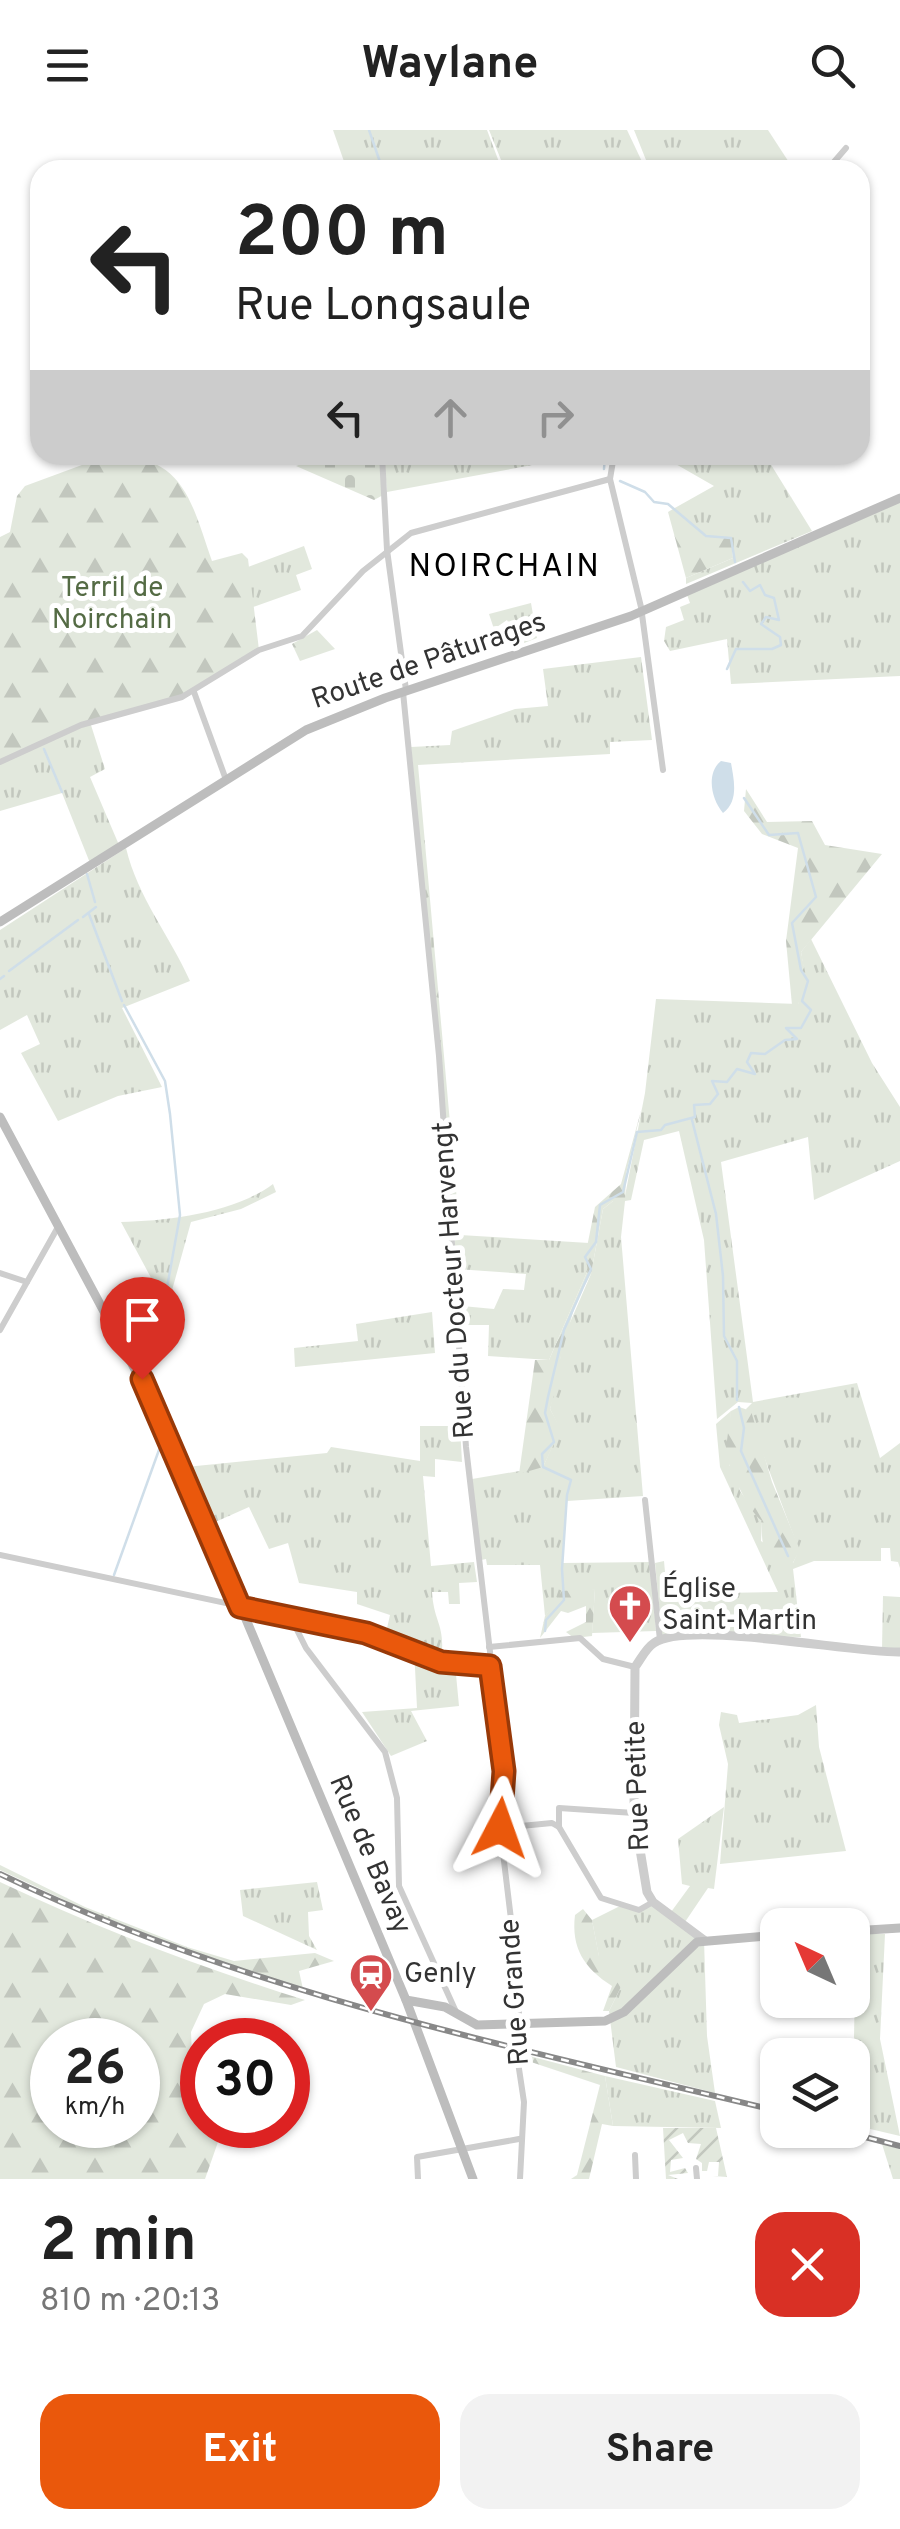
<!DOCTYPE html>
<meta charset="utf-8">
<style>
:root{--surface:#fff;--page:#f2f2f2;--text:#222;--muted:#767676;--accent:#ea580c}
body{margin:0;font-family:Overpass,sans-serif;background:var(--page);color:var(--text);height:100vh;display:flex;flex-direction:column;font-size:38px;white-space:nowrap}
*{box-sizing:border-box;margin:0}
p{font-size:32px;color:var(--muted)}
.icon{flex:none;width:55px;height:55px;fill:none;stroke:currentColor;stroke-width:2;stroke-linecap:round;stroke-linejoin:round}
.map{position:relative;height:2049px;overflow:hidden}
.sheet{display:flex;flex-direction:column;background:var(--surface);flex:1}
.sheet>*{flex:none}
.banner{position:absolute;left:30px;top:30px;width:840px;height:305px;border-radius:30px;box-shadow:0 2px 8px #0004;background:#fff;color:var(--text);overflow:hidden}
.needle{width:65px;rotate:316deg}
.controls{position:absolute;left:760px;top:1778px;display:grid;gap:20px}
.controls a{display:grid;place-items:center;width:110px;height:110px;border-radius:20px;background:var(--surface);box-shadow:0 2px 8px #0004;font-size:50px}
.speed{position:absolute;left:30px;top:1888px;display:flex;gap:20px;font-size:50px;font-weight:700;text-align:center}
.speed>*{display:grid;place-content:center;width:130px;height:130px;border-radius:50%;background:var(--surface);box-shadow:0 2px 8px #0004;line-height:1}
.speed small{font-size:25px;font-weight:400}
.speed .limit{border:15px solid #d22;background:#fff;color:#111}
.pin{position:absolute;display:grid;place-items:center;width:85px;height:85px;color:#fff;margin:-102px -42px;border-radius:50% 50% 50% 0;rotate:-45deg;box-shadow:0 0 10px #0007}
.pin .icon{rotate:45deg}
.me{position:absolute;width:110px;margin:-55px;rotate:4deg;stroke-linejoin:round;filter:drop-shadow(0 0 8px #0008)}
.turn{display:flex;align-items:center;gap:35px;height:210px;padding:0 40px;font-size:45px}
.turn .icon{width:130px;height:130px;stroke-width:2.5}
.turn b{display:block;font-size:70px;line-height:85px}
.lanes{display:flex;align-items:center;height:95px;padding:0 40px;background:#0003;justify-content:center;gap:50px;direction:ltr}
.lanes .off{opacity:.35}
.round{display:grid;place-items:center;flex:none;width:105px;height:105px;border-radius:30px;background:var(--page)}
.head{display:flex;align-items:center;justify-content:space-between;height:170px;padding:0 40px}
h1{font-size:60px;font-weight:700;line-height:75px}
.button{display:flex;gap:20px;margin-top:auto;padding:20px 40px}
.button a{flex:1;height:115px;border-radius:30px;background:var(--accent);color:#fff;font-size:40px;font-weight:700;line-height:115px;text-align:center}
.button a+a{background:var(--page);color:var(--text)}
header{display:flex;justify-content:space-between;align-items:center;height:130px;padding:0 40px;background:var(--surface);font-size:45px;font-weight:700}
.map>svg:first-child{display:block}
.grass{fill:url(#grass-tufts)}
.forest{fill:url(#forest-firs);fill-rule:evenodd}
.cemetery{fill:url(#cemetery-stones)}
.garden{fill:url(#garden-furrows)}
.water{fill:#cfdee9}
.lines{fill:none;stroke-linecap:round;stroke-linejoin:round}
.stream{stroke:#cfdee9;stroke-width:2.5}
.minor{stroke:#cdcdcd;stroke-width:6}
.tertiary{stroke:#cdcdcd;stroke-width:9}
.secondary{stroke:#bdbdbd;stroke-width:9}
.rail-casing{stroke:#888;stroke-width:6}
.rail{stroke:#fff;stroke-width:2.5;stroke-dasharray:8;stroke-linecap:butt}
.route-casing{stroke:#983908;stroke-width:25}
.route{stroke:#ea580c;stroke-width:18}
.labels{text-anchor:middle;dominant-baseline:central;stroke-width:10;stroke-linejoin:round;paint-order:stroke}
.park-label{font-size:28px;fill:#546b44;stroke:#fff}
.street-label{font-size:28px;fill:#333;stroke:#fff}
.poi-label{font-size:28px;fill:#333;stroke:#fff;text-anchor:start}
.quarter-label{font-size:32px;letter-spacing:2.5px;fill:#000;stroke:#fff}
</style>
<header><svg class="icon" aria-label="menu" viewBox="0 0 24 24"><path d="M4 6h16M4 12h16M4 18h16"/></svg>Waylane<svg class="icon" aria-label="search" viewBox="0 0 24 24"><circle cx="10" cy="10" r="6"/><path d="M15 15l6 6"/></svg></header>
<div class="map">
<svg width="900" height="2049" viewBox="0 0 900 2049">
<defs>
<pattern id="grass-tufts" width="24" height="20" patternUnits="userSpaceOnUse" patternTransform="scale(2.5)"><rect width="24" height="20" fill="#e2e8dd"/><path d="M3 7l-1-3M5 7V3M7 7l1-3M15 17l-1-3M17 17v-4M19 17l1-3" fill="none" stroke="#c2c7be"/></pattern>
<pattern id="forest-firs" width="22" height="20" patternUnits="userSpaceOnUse" patternTransform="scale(2.5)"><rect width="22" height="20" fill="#e2e8dd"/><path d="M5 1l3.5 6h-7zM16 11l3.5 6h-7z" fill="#c2c7be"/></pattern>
<pattern id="cemetery-stones" width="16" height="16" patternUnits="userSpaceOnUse" patternTransform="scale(2.5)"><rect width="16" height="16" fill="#e2e8dd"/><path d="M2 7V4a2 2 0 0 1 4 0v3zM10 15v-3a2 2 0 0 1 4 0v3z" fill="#c2c7be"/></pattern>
<pattern id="garden-furrows" width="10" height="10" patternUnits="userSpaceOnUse" patternTransform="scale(2.5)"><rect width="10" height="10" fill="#e2e8dd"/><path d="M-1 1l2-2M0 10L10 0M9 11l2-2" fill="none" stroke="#c2c7be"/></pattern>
</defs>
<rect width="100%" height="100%" fill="#fff"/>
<!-- grass -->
<g class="grass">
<path d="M 333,0 L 487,0 L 502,40 L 347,40 Z"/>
<path d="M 489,0 L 627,0 L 646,40 L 505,40 Z"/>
<path d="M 634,0 L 768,0 L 794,40 L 650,40 Z"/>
<path d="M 384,325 L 586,325 L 387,362 Z"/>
<path d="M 660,325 L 765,325 L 812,401 L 686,454 L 686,448 L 733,428 L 733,413 L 700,403 L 673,379 L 714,356 Z"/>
<path d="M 900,368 L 900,546 L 731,554 L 727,509 L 670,521 L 664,511 L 666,497 L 684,490 L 680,477 L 690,473 L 686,462 Z"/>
<path d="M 304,416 L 312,439 L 296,445 L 301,460 L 253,477 L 248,437 Z"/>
<path d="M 531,473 L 537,508 L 519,515 L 507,490 L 494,499 L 489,484 Z"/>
<path d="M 641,527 L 652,610 L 610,612 L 610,624 L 418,635 L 460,1105 L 589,1113 L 588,1140 L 549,1230 L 488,1226 L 489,1195 L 463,1195 L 462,1176 L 494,1179 L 503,1159 L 524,1160 L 526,1144 L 457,1139 L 411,617 L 450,615 L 452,601 L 515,579 L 548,576 L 543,539 Z"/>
<path d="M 90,592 L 105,639 L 90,647 L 119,715 L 90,733 L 62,663 L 0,681 L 0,632 Z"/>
<path d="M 126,718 C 138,768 169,804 190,851 L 122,878 L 162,957 L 118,966 L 58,991 L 21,923 L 40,914 L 27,885 L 0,900 L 0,800 Z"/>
<path d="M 811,809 L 872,933 L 900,977 L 900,1031 L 814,1070 L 808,1007 L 721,1032 L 753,1272 L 857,1253 L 880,1328 L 900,1313 L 900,1438 L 898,1432 L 891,1431 L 890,1418 L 881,1418 L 881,1431 L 814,1431 L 793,1439 L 801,1507 L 662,1505 L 655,1433 L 664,1431 L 667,1464 L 778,1462 L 720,1337 L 716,1294 L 731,1281 L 729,1335 L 737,1342 L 740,1361 L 762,1391 L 761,1411 L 793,1433 L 799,1420 L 746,1279 L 752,1273 L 738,1272 L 717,1289 L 704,1110 L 679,1001 L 644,1010 L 631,1070 L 625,1071 L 621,1107 L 643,1366 L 567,1371 L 562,1433 L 651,1432 L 656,1501 L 592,1503 L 595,1459 L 557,1471 L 545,1486 L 540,1435 L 487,1435 L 486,1429 L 481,1430 L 472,1349 L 543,1337 L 560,1299 L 550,1279 L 565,1204 L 591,1144 L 603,1079 L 613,1071 L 624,1071 L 645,963 L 656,869 L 798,874 L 805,846 L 801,822 Z"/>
<path d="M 273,1054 L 276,1062 L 241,1079 L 191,1092 L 171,1164 L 156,1157 L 121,1092 C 169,1091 234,1083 273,1054 Z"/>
<path d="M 432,1182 L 435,1223 L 295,1237 L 294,1218 L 358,1211 L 356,1194 Z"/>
<path d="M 420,1296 L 460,1296 L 462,1332 L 435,1329 L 435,1347 L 423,1346 L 431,1436 L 474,1432 L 477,1452 L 459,1453 L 460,1474 L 449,1474 L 448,1462 L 432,1462 C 434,1494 446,1494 441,1531 L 455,1534 L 459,1576 L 411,1581 L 427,1611 L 391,1626 L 362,1582 L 417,1578 L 414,1518 L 385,1507 L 390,1485 L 357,1474 L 357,1462 L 299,1453 L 288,1413 L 269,1419 L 249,1377 L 213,1393 L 186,1337 L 327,1323 L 331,1317 L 420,1331 Z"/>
<path d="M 883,1466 L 900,1467 L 900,1520 L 882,1519 Z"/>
<path d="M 816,1575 L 819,1617 L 846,1721 L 720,1734 L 728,1634 L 719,1595 L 721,1582 L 737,1585 L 739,1593 L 798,1585 Z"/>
<path d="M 724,1677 L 714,1759 L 708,1758 L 685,1792 L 671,1782 L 690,1756 L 682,1754 L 678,1709 Z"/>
<path d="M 0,1735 L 85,1777 L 187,1817 L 186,1820 L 118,1795 L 0,1740 Z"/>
<path d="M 317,1752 L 323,1780 L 308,1782 L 309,1806 L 317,1820 L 243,1786 L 240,1760 Z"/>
<path d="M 653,1772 L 704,1810 L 707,1906 L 715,1963 L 616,1937 L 609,1881 L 621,1857 L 599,1827 L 592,1790 L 620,1776 L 639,1780 Z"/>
<path d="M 856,1803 L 885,1804 L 880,1909 L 900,2006 L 866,1998 L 854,1907 Z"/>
<path d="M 605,1946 L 715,1971 L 721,1998 L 613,1996 Z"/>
<path d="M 882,2014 L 900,2019 L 900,2049 L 893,2049 Z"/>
</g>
<!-- forest -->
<g class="forest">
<path d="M 109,325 C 184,325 191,371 212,431 L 242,423 L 248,429 L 259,520 L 194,562 L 90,592 L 0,632 L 0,407 L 10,402 L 17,366 L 25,356 Z"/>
<path d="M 673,379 L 706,406 L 731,408 L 733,428 L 686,448 L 668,382 Z"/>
<path d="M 317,500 L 335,519 L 300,531 L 292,514 Z"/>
<path d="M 746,659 L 767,692 L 812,691 L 825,715 L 882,724 L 801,822 L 808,856 L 798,874 L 792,875 L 786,811 L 798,718 L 762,704 L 744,681 Z"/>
<path d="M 642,977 L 626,1044 L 625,1071 L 613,1071 L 603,1079 L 591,1144 L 576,1171 L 560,1230 L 564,1231 L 550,1279 L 561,1299 L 543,1337 L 519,1344 L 535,1230 L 549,1230 L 588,1140 L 585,1127 L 595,1077 L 621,1054 Z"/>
<path d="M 156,1157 L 176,1166 L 164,1203 L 160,1208 L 120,1209 L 107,1184 L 131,1162 L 138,1167 L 154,1167 Z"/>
<path d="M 739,1277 L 751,1281 L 772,1352 L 800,1420 L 790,1438 C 763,1430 761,1417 762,1391 C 745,1377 734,1345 725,1325 L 731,1281 Z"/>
<path d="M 595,1459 L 592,1506 L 574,1508 L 566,1502 L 586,1492 L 586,1476 L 568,1483 L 561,1481 L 540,1508 L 545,1486 L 562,1461 Z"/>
<path d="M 0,1752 C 99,1799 200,1837 305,1870 L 291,1875 L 225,1864 L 204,1874 L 191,1902 L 192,1925 L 202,1939 L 202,1995 L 224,1995 L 205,2049 L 0,2049 ZM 52,1910 L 138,1910 L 138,1995 L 52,1995 Z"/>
<path d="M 583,1779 L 592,1790 L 599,1826 L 622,1840 L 621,1857 L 609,1881 L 603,1881 L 612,1856 C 584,1838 571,1818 575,1785 Z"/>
<path d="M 187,1817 L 234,1831 L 315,1823 L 334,1831 L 299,1841 L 303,1859 L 186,1820 Z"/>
<path d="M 518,1923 L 605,1946 L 613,1996 L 602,1994 L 589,2049 L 571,2049 L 577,2045 L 600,1955 L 519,1928 Z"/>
</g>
<!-- cemetery -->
<path class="cemetery" d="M 326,325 L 382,325 L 385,364 L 374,370 L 296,336 Z"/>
<!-- garden -->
<path class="garden" d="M 663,1998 L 716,1998 L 727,2047 L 713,2046 L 718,2046 L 719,2032 L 709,2032 L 707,2041 L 702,2041 L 702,2033 L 696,2029 L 701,2014 L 688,2013 L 683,2003 L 669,2010 L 683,2028 L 671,2030 L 670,2042 L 685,2038 L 688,2043 L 668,2045 L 678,2049 L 666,2049 Z"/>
<!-- water -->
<path class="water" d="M 721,631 L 731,633 C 734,650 739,671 723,683 C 711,669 706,643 721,631 Z"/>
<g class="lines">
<!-- stream -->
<g class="stream">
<path d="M 369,0 L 380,32 L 389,40"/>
<path d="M 604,339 L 605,325"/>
<path d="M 620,351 L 645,362 L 654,372 L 668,374 L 706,406 L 731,408 L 735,432"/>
<path d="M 727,539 L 736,519 L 772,519 L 781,515 L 780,507 L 761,494 L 766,487 L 779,490 L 774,468 L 765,465 L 760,455 L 750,461 L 743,452"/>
<path d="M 44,619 L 62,662"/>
<path d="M 87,744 L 95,772"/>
<path d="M 89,784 L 122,871"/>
<path d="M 83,787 L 96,777"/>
<path d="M 9,841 L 78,790"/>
<path d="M 0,849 L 4,846"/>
<path d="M 124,875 L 165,951 L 170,984 L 180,1085 L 165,1169"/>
<path d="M 692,990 L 716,1084 L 723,1146 L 724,1206 L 737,1231 L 737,1270"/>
<path d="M 150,1240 L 149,1249 L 174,1301"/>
<path d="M 739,1277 L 744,1298 L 741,1321 L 788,1426"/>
<path d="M 114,1445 L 164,1306"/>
<path d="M 545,1501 L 546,1490 L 564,1470 L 562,1439 L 567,1365 L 571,1350 L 543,1337 L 542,1324 L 554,1312 L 545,1283 L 548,1267 L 564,1200 L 591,1139 L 585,1127 L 596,1112 L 600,1075 L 623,1062 L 637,1002 L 661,1000 L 665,995 L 695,987 L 694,975 L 710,974 L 718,964 L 712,951 L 727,952 L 737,939 L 755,944 L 747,932 L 751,923 L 765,924 L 785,910 L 797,909 L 786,898 L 801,898 L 811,880 L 802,871 L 808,851 L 801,840 L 792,793 L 816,767 L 798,703 L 769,705 L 744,668"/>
</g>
<!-- minor -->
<g class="minor">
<path d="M 827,40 L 846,18"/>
<path d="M 382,325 L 387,420 L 406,560"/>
<path d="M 614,325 L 610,349 L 641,477 L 663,640"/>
<path d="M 194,562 L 225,647"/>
<path d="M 403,562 L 439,926 L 466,1317 L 504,1641 L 500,1698 L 517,1839 L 519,1882 L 513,1899 L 524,1972 L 520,2049"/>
<path d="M 0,632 L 81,595 L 182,567 L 259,520 L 302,506 L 363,441 L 411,403 L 610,349"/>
<path d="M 0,1143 L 27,1152"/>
<path d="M 0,1200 L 58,1097"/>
<path d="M 645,1370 L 660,1510"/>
<path d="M 0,1425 L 357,1501 L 441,1531 L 490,1536"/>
<path d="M 291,1488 L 306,1518 L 385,1622 L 397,1668 L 399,1756 L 457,1884"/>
<path d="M 489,1517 L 580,1508 L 603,1529 L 635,1537"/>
<path d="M 559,1697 L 559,1678 L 634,1683"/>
<path d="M 500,1698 L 552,1693 L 559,1697 L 601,1768 L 639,1780 L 653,1772"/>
<path d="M 635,2025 L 636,2049"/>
<path d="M 696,2038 L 697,2049"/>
<path d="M 418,2049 L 417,2027 L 519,2009"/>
</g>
<!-- tertiary -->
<path class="tertiary" d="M 704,1810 L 653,1772 L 647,1762 L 634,1683 L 635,1537 C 641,1529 646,1518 654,1513 C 688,1490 853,1523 900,1522"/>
<!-- secondary -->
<g class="secondary">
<path d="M 0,792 L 306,600 L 385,568 L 631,486 L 900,368"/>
<path d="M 0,987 L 163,1292 L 406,1870 L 473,2049"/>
<path d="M 852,1801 L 900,1798"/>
<path d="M 406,1870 L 445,1877 L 477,1895 L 605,1891 L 624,1882 L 697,1812 L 778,1805"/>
</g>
<!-- rail casing -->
<g class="rail-casing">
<g id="rail">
<path d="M 0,1744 C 246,1863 513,1917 778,1981"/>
<path d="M 838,2000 L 900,2016"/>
</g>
</g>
<!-- rail -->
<use href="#rail" class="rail"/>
</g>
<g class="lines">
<!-- route casing -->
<g class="route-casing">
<path id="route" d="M 142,1249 L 240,1477 L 366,1503 L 441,1532 L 490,1536 L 504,1641 L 500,1698"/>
</g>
<!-- route -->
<use href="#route" class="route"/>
</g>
<!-- icons -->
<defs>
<g id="church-pin" transform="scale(2.25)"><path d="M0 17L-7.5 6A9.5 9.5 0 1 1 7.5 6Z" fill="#d44b4e" stroke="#fff"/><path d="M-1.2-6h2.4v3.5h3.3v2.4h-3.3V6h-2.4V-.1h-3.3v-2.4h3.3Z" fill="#fff"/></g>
<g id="station-pin" transform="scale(2.25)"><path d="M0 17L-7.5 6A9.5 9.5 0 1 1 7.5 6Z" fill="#d44b4e" stroke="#fff"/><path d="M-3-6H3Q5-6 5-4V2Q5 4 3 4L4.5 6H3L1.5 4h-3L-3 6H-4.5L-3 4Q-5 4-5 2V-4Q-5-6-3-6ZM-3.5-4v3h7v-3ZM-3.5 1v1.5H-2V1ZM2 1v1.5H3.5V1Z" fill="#fff"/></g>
</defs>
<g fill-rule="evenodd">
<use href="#church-pin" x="630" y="1476"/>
<use href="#station-pin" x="371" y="1845"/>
</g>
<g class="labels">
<!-- park labels -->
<g class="park-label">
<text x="112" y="459">Terril de<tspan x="112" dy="32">Noirchain</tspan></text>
</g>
<!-- street labels -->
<g class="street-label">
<text transform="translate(429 532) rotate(-19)">Route de Pâturages</text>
<text transform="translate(455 1150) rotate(-94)">Rue du Docteur Harvengt</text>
<text transform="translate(639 1656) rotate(-92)">Rue Petite</text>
<text transform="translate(369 1725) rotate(67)">Rue de Bavay</text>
<text transform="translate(516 1862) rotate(-94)">Rue Grande</text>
</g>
<!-- poi labels -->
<g class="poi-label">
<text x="662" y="1460">Église<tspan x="662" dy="32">Saint-Martin</tspan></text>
<text x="404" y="1845">Genly</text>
</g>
<!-- quarter labels -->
<g class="quarter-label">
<text x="505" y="438">NOIRCHAIN</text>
</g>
</g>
</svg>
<div class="controls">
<a><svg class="needle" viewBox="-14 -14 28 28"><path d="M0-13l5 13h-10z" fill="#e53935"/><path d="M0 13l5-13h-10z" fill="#767676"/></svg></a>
<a><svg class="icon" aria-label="layers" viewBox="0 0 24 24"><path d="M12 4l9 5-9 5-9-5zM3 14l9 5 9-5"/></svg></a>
</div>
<div class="speed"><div>26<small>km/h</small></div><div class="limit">30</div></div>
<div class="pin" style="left:142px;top:1249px;background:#d93025"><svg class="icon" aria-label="arrive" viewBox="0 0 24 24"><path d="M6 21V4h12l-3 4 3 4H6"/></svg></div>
<svg class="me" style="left:500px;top:1698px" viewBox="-20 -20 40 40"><path d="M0-17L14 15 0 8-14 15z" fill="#ea580c" stroke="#fff" stroke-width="4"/></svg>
<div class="banner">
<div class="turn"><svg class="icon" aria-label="left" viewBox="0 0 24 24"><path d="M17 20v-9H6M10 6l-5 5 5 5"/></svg><div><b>200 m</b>Rue Longsaule</div></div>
<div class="lanes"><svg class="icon" aria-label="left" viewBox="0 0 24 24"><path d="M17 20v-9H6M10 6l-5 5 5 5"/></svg><svg class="icon off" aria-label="ahead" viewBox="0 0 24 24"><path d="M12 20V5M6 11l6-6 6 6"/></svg><svg class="icon off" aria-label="right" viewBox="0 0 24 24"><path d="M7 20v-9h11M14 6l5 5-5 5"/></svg></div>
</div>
</div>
<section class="sheet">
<div class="head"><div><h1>2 min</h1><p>810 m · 20:13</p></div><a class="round" style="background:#d93025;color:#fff"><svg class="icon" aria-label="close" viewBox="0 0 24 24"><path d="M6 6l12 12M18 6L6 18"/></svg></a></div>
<div class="button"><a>Exit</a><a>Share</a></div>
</section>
